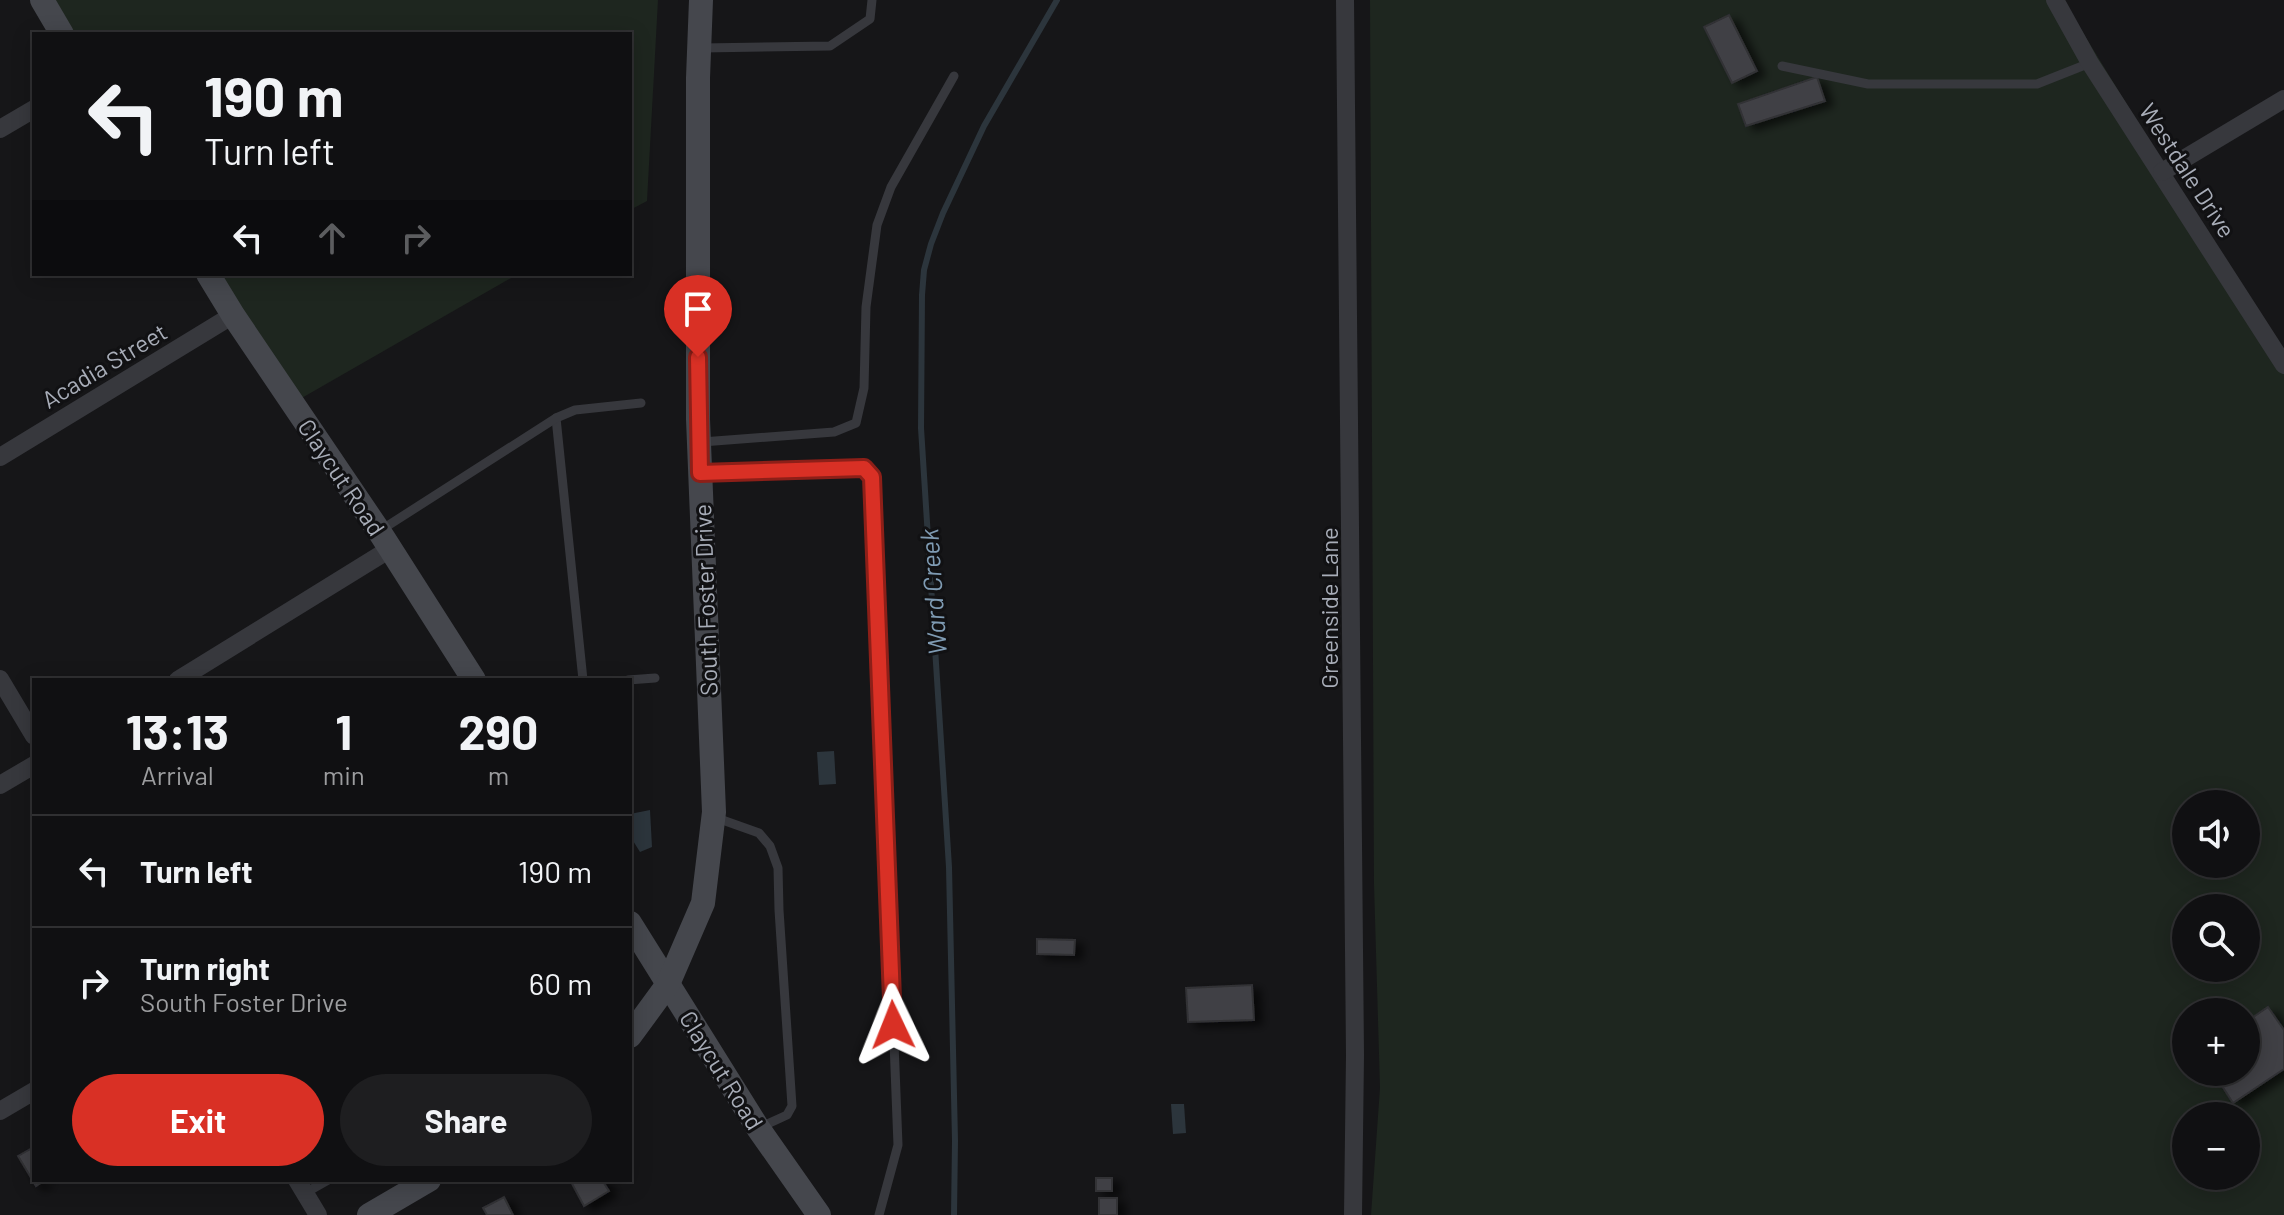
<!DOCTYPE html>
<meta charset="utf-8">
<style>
:root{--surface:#101012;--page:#1e1e20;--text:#f1f3f6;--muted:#9c9d9f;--line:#303032;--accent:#d93025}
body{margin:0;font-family:Barlow,sans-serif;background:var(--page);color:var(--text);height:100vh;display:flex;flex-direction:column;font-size:30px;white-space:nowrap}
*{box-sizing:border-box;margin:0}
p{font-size:26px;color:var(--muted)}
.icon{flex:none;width:44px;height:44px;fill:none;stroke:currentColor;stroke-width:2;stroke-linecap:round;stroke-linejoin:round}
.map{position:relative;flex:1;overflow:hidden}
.details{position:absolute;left:32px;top:678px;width:600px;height:504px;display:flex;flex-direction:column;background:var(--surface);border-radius:0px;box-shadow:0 4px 20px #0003,0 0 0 2px var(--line)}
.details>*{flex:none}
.banner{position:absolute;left:32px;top:32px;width:600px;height:244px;border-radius:0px;box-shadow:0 4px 20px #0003,0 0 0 2px var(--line);background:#101012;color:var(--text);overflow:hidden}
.tools{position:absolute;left:2172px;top:790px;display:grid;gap:16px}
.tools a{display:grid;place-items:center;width:88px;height:88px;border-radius:50%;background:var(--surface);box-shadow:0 4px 20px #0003,0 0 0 2px var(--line);font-size:40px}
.pin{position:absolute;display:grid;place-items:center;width:68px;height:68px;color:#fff;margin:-82px -34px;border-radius:50% 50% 50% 0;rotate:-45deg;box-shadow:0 0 8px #0007}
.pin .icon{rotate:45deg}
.me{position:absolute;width:88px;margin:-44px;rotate:358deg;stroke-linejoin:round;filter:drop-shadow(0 0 6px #0008)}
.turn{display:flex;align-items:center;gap:28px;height:168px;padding:0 40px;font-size:36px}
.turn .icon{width:104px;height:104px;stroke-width:2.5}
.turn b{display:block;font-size:56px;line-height:68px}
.lanes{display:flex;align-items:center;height:76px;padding:0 40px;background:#0003;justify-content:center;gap:40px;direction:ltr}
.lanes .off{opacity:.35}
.eta{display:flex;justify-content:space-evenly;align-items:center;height:136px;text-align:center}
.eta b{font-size:48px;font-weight:700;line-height:56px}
.primary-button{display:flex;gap:16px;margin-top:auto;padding:16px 40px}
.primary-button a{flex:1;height:92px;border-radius:48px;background:var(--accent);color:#fff;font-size:32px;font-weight:700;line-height:92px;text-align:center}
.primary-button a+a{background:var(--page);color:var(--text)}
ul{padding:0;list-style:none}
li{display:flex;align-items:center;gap:24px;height:112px;padding:0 40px;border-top:2px solid var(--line)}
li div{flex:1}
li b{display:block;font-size:30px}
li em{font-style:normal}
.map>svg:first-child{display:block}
.green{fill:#1e261f;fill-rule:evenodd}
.water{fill:#2c353c}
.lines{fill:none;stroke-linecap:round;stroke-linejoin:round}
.stream{stroke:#2c353c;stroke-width:6}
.building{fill:#404145;stroke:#303034;stroke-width:2;filter:url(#shadow)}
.lane{stroke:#37383d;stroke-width:9}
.street{stroke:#37383d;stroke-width:18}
.secondary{stroke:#45474d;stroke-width:24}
.route-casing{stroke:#8d1f18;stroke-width:20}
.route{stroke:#d93025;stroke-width:14}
.labels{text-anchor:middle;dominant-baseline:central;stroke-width:6;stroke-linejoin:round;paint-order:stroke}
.street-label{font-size:24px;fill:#a8adb8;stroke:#111113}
.water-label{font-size:26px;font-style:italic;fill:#7f9bb3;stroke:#111113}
</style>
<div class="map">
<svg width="2284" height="1215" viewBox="0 0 2284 1215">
<defs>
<filter id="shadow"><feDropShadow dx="8" dy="4.5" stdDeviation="4" flood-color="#0009"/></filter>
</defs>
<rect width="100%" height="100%" fill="#161618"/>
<!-- green -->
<g class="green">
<path d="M 52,0 L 658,0 L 647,201 L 630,210 L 630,34 L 73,34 Z"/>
<path d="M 1370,0 L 2063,0 L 2284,361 L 2284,1215 L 1371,1215 L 1380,1088 L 1374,884 ZM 2186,804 L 2246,804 L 2246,864 L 2186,864 ZM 2186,908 L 2246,908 L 2246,968 L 2186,968 ZM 2186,1012 L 2246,1012 L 2246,1072 L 2186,1072 ZM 2186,1116 L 2246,1116 L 2246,1176 L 2186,1176 Z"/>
<path d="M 219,274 L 518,274 L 300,399 Z"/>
</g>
<!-- water -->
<g class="water">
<path d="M 834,751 L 836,784 L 819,785 L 817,752 Z"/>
<path d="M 650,810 L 652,847 L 640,852 L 630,836 L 630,814 Z"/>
<path d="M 1171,1104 L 1184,1104 L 1186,1133 L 1173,1134 Z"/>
</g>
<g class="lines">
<!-- stream -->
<path class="stream" d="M 954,1215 L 955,1141 L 949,867 L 921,428 L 922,295 L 924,270 L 931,244 L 943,213 L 984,126 L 1057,0"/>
</g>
<!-- building -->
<g class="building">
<path d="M 1729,15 L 1757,71 L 1732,83 L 1704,27 Z"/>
<path d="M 1817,77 L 1825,101 L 1746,126 L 1738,104 Z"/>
<path d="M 1037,939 L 1075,940 L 1074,955 L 1037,954 Z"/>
<path d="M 1252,985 L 1254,1020 L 1188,1022 L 1186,988 Z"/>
<path d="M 2268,1007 L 2284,1030 L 2284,1069 L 2233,1103 L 2213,1072 L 2246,1072 L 2246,1022 Z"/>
<path d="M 34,1147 L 34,1180 L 45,1180 L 36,1186 L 18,1156 Z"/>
<rect x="1096" y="1178" width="16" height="13"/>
<path d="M 570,1180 L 602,1180 L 609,1191 L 584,1206 Z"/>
<path d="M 504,1197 L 513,1215 L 487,1215 L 483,1208 Z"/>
<rect x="1099" y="1198" width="18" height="17"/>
</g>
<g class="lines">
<!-- lane -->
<g class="lane">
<path d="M 702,48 L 830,46 L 870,19 L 872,0"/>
<path d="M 1782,66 L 1868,84 L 2037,84 L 2090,63"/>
<path d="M 556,418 L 583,680"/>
<path d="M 702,442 L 834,432 L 856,423 L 864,388 L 866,307 L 877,225 L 891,187 L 954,76"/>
<path d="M 701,473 L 864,468 L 872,477 L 898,1145 L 879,1215"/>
<path d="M 381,530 L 556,418 L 575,410 L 641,403"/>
<path d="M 628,680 L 655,678"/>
<path d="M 714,817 L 759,833 L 770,846 L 778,868 L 779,910 L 792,1106 L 787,1115 L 761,1127"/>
<path d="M 305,1193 L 328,1180"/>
</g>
<!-- street -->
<g class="street">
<path d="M 1345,0 L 1355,1055 L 1353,1215"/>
<path d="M 2055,0 L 2090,63 L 2284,365"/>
<path d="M 0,129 L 34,109"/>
<path d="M 2162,172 L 2284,99"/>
<path d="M 0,457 L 233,315"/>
<path d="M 0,679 L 34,736"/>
<path d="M 178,680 L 390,549"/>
<path d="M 0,785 L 34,765"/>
<path d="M 0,1111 L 34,1091"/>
<path d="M 297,1180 L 318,1215"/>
</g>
<!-- secondary -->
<g class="secondary">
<path d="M 42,0 L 62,34"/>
<path d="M 208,274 L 233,315 L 379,531 L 474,680"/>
<path d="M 630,923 L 758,1128 L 819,1215"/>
<path d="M 630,1036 L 668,984 L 703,903 L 714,812 L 698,419 L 698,78 L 701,0"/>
<path d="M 369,1215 L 429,1180"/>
</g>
</g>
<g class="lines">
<!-- route casing -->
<g class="route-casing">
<path id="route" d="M 698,357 L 700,473 L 864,468 L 872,477 L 893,1025"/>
</g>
<!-- route -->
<use href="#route" class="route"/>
</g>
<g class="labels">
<!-- street labels -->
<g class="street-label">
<text transform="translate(2188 170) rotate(57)">Westdale Drive</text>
<text transform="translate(104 365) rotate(-31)">Acadia Street</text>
<text transform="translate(342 477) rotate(56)">Claycut Road</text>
<text transform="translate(705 600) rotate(-92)">South Foster Drive</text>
<text transform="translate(1328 608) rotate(-90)">Greenside Lane</text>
<text transform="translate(722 1070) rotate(58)">Claycut Road</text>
</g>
<!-- water labels -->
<g class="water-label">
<text transform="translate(932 592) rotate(-94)">Ward Creek</text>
</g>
</g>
</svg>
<div class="tools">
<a><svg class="icon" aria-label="sound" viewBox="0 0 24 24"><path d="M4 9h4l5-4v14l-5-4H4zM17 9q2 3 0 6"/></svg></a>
<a><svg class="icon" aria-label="search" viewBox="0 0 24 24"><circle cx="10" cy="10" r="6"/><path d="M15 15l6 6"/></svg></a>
<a>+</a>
<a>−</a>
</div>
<div class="pin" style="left:698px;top:357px;background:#d93025"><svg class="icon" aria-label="arrive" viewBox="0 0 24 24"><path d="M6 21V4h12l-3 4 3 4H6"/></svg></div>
<svg class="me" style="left:893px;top:1025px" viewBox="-20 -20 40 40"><path d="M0-17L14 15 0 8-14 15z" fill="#d93025" stroke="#fff" stroke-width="4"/></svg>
<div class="banner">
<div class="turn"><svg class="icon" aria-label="left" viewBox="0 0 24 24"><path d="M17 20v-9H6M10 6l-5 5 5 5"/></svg><div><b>190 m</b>Turn left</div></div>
<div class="lanes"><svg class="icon" aria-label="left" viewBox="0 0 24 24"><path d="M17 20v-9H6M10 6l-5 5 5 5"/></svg><svg class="icon off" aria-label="ahead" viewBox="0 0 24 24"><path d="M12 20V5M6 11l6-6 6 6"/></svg><svg class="icon off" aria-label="right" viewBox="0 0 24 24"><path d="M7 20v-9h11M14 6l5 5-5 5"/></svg></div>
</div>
<section class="details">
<div class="eta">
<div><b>13:13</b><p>Arrival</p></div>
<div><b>1</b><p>min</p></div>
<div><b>290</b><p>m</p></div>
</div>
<ul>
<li><svg class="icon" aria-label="left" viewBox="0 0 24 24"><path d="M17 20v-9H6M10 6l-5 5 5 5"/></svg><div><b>Turn left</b></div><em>190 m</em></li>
<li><svg class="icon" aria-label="right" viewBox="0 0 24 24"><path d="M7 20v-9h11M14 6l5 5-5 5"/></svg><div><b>Turn right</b><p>South Foster Drive</p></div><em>60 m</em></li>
</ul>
<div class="primary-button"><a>Exit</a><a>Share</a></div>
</section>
</div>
